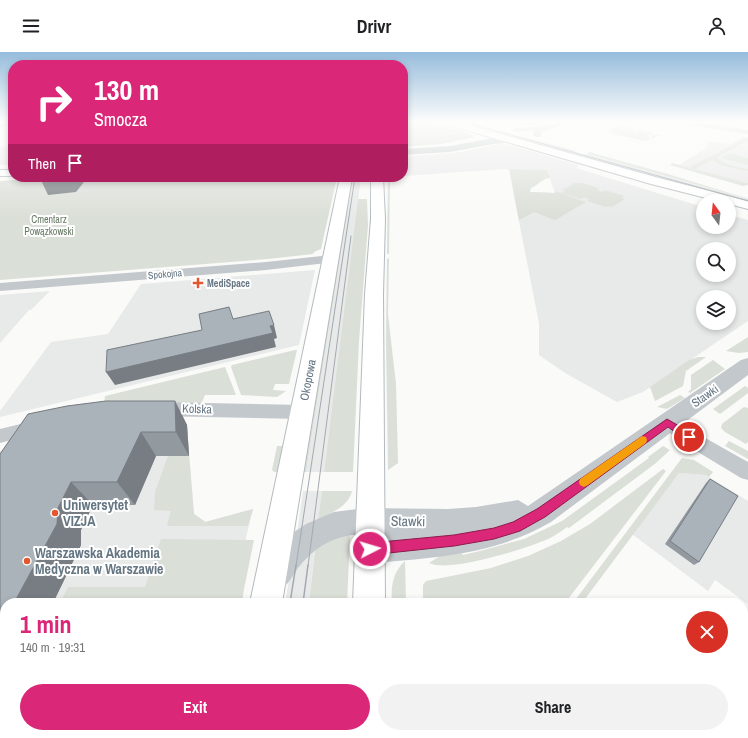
<!DOCTYPE html>
<meta charset="utf-8">
<style>
:root{--surface:#fff;--page:#f2f2f2;--text:#202124;--muted:#757577;--accent:#db2777}
body{margin:0;font-family:"Archivo Narrow",sans-serif;background:var(--page);color:var(--text);height:100vh;display:flex;flex-direction:column;font-size:15px;white-space:nowrap}
*{box-sizing:border-box;margin:0}
p{font-size:13px;color:var(--muted)}
.icon{flex:none;width:22px;height:22px;fill:none;stroke:currentColor;stroke-width:2;stroke-linecap:round;stroke-linejoin:round}
.map{position:relative;flex:1;overflow:hidden}
.sheet{position:absolute;left:0px;top:546px;width:748px;height:140px;display:flex;flex-direction:column;background:var(--surface);border-radius:16px 16px 0 0;box-shadow:0 2px 6px #0003}
.sheet>*{flex:none}
.top-card{position:absolute;left:8px;top:8px;width:400px;height:122px;border-radius:16px;box-shadow:0 2px 6px #0003;background:#db2777;color:#fff;overflow:hidden}
.needle{width:26px;rotate:345deg}
.tools{position:absolute;left:696px;top:142px;display:grid;gap:8px}
.tools a{display:grid;place-items:center;width:40px;height:40px;border-radius:50%;background:var(--surface);box-shadow:0 2px 6px #0003;font-size:20px}
.pin{position:absolute;display:grid;place-items:center;width:34px;height:34px;color:#fff;margin:-17px;border:2px solid #fff;border-radius:50%;box-shadow:0 1px 4px #0007}
.me{position:absolute;width:44px;margin:-22px;rotate:85deg;stroke-linejoin:round;filter:drop-shadow(0 0 3px #0008)}
.turn{display:flex;align-items:center;gap:14px;height:84px;padding:0 20px;font-size:18px}
.turn .icon{width:52px;height:52px;stroke-width:2.5}
.turn b{display:block;font-size:28px;line-height:34px}
.then{display:flex;align-items:center;height:38px;padding:0 20px;background:#0003;gap:8px;font-size:15px}
.round{display:grid;place-items:center;flex:none;width:42px;height:42px;border-radius:21px;background:var(--page)}
.summary{display:flex;align-items:center;justify-content:space-between;height:68px;padding:0 20px}
h1{font-size:24px;font-weight:700;line-height:30px;color:var(--accent)}
.primary-button{display:flex;gap:8px;margin-top:auto;padding:8px 20px}
.primary-button a{flex:1;height:46px;border-radius:24px;background:var(--accent);color:#fff;font-size:16px;font-weight:700;line-height:46px;text-align:center}
.primary-button a+a{background:var(--page);color:var(--text)}
header{display:flex;justify-content:space-between;align-items:center;height:52px;padding:0 20px;background:var(--surface);font-size:18px;font-weight:700}
.map>svg:first-child{display:block}
.built{fill:#e8e9e9;fill-rule:evenodd}
.green{fill:#dadfd7}
.lines{fill:none;stroke-linecap:round;stroke-linejoin:round}
.secondary-casing{stroke:#b3babf;stroke-width:2}
.minor{fill:#c3c8cc;fill-rule:evenodd}
.tertiary{fill:#c3c8cc;fill-rule:evenodd}
.secondary{fill:#fff;fill-rule:evenodd}
.tram-far1{stroke:#a2aab0;stroke-width:1}
.tram{stroke:#a2aab0;stroke-width:1.5}
.wall{fill:#929a9f}
.shaded-wall{fill:#777d82}
.building{fill:#aab3b9;stroke:#777d82}
.route{fill:#db2777;stroke:#8e194d}
.slow{fill:#f59e0b}
.poi-dot{fill:#e4572e;stroke:#fff;stroke-width:1.5}
.labels{text-anchor:middle;dominant-baseline:central;stroke-width:4;stroke-linejoin:round;paint-order:stroke}
.far-park-label{font-size:10px;fill:#687a64;stroke:#fff}
.far-street-label{font-size:10px;fill:#657683;stroke:#fff}
.far-poi-label{font-size:10px;font-weight:bold;fill:#657683;stroke:#fff;text-anchor:start}
.street-label{font-size:12px;fill:#657683;stroke:#fff}
.near-poi-label{font-size:14px;font-weight:bold;fill:#657683;stroke:#fff;text-anchor:start}
.near-street-label{font-size:14px;fill:#657683;stroke:#fff}
</style>
<header><svg class="icon" aria-label="menu" viewBox="0 0 24 24"><path d="M4 6h16M4 12h16M4 18h16"/></svg>Drivr<svg class="icon" aria-label="person" viewBox="0 0 24 24"><circle cx="12" cy="8" r="4"/><path d="M4 21q1-7 8-7t8 7"/></svg></header>
<div class="map">
<svg width="748" height="686" viewBox="0 0 748 686">
<rect width="100%" height="100%" fill="#fafaf8"/>
<!-- built -->
<g class="built">
<path d="M 521,84 L 577,99 L 573,101 L 517,85 Z"/>
<path d="M 743,84 L 748,85 L 748,131 L 679,113 L 706,96 L 709,89 L 731,92 Z"/>
<path d="M 13,92 L 13,112 L 0,113 L 0,95 Z"/>
<path d="M 497,92 L 510,93 L 579,113 L 576,116 L 703,155 L 703,175 L 729,175 L 729,163 L 748,168 L 748,269 L 643,340 L 617,350 L 565,321 L 539,303 L 539,271 L 513,139 L 555,141 L 547,118 L 504,117 L 403,124 L 403,105 L 462,100 ZM 703,197 L 729,197 L 729,223 L 703,223 ZM 703,245 L 729,245 L 729,271 L 703,271 Z"/>
<path d="M 587,102 L 748,146 L 748,150 L 583,104 Z"/>
<path d="M 353,125 L 361,125 L 324,420 L 306,420 Z"/>
<path d="M 315,218 L 299,293 L 0,365 L 0,359 L 51,290 L 108,282 L 141,232 Z"/>
<path d="M 50,239 L 31,258 L 29,258 L 0,291 L 0,243 Z"/>
<path d="M 187,373 L 194,462 L 206,470 L 253,457 L 230,551 L 5,551 L 5,681 L 200,681 L 199,686 L 0,686 L 0,399 L 66,382 Z"/>
<path d="M 679,421 L 706,423 L 748,449 L 748,552 L 715,528 L 708,539 L 632,482 Z"/>
<path d="M 303,439 L 322,439 L 318,471 L 297,482 Z"/>
<path d="M 315,495 L 309,551 L 285,551 L 290,522 Z"/>
<path d="M 748,568 L 748,666 L 743,661 L 743,579 Z"/>
<path d="M 264,681 L 293,681 L 293,686 L 263,686 Z"/>
<path d="M 486,681 L 730,681 L 736,686 L 482,686 Z"/>
</g>
<!-- green -->
<g class="green">
<path d="M 403,70 L 431,70 L 470,82 L 475,85 L 441,92 L 403,95 Z"/>
<path d="M 620,74 L 633,77 L 635,80 L 638,80 L 636,77 L 656,82 L 649,82 L 650,85 L 646,87 L 652,86 L 652,83 L 661,83 L 646,89 L 613,82 L 608,79 Z"/>
<path d="M 746,86 L 748,86 L 748,90 L 743,91 L 719,104 L 718,107 L 729,113 L 748,117 L 748,119 L 723,114 L 712,108 L 695,117 L 690,115 Z"/>
<path d="M 589,100 L 668,122 L 742,145 L 587,102 Z"/>
<path d="M 730,101 L 748,106 L 748,113 L 721,106 Z"/>
<path d="M 672,111 L 748,131 L 748,133 L 743,134 L 670,113 Z"/>
<path d="M 509,117 L 547,118 L 550,126 C 541,127 539,133 531,136 L 530,140 L 555,141 L 555,139 L 586,150 L 555,168 L 534,160 L 519,168 Z"/>
<path d="M 65,125 L 337,125 L 321,197 L 314,200 L 313,202 L 268,207 L 0,228 L 0,129 Z"/>
<path d="M 352,125 L 353,125 L 306,420 L 302,420 Z"/>
<path d="M 388,125 L 390,125 L 389,202 L 387,202 Z"/>
<path d="M 575,131 L 581,131 L 599,136 L 597,138 L 602,140 L 605,138 L 624,144 L 622,146 L 625,147 L 612,155 L 609,154 L 606,155 L 587,149 L 589,147 L 584,145 L 581,147 L 562,141 L 565,139 L 562,138 Z"/>
<path d="M 358,147 L 367,147 L 368,173 L 359,289 L 353,420 L 324,420 Z"/>
<path d="M 389,206 L 388,262 L 396,332 L 398,411 L 388,418 L 386,288 L 387,207 Z"/>
<path d="M 748,285 L 748,300 L 739,301 L 726,299 Z"/>
<path d="M 295,298 L 297,298 L 289,332 L 275,332 L 273,338 L 286,339 L 277,345 L 241,343 L 231,315 L 232,313 Z"/>
<path d="M 698,305 L 706,305 L 686,319 L 683,334 L 655,349 L 650,335 L 689,308 Z"/>
<path d="M 713,308 L 725,317 L 690,341 L 688,340 L 691,337 L 691,323 Z"/>
<path d="M 225,315 L 236,343 L 205,343 L 201,352 L 104,352 L 105,344 Z"/>
<path d="M 745,334 L 748,336 L 748,341 L 720,362 L 713,357 Z"/>
<path d="M 680,343 L 685,346 L 667,357 L 657,355 Z"/>
<path d="M 744,355 L 748,356 L 748,390 L 746,392 L 725,380 L 721,376 L 722,372 Z"/>
<path d="M 729,389 L 748,399 L 748,407 L 725,394 Z"/>
<path d="M 277,394 L 283,394 L 278,420 L 274,420 L 272,418 Z"/>
<path d="M 663,394 L 670,398 L 656,411 L 569,476 L 567,475 C 560,480 552,486 543,489 C 521,498 449,521 429,511 L 440,504 L 462,501 L 463,503 L 480,499 L 524,487 L 562,469 L 649,406 L 648,405 Z"/>
<path d="M 168,404 L 189,404 L 194,462 L 205,470 L 253,457 L 248,474 L 167,474 L 171,459 L 154,458 L 155,440 Z"/>
<path d="M 682,406 L 694,408 L 713,420 L 709,425 L 706,423 L 679,421 L 582,551 L 573,551 Z"/>
<path d="M 663,417 L 666,419 L 565,551 L 423,551 L 423,533 L 426,529 L 491,516 L 528,504 L 561,489 L 590,472 Z"/>
<path d="M 322,439 L 352,439 C 349,454 331,461 318,468 Z"/>
<path d="M 349,482 L 350,485 L 347,551 L 309,551 L 315,498 L 334,485 Z"/>
<path d="M 161,487 L 254,488 L 244,537 L 242,551 L 60,551 L 68,535 L 145,535 Z"/>
<path d="M 405,509 L 406,551 L 392,551 C 391,535 392,521 405,509 Z"/>
<path d="M 40,681 L 215,681 L 214,686 L 38,686 Z"/>
<rect x="293" y="681" width="49" height="5"/>
<path d="M 432,681 L 465,681 L 461,686 L 433,686 Z"/>
<path d="M 510,681 L 633,681 L 629,686 L 506,686 Z"/>
<path d="M 656,681 L 686,681 L 683,686 L 654,686 Z"/>
</g>
<g class="lines">
<!-- secondary casing -->
<g class="secondary-casing">
<g id="secondary">
<path d="M 443,70 L 458,70 L 659,126 L 748,149 L 748,157 L 729,152 L 729,149 L 718,149 L 651,132 L 445,72 Z"/>
<rect x="0" y="118" width="13" height="6"/>
<path d="M 340,125 L 352,125 L 282,551 L 250,551 Z"/>
<path d="M 371,125 L 383,125 L 385,167 L 383,242 L 385,551 L 353,551 L 365,242 L 371,167 Z"/>
<path d="M 222,681 L 260,681 L 259,686 L 221,686 Z"/>
<rect x="348" y="681" width="38" height="5"/>
</g>
</g>
<!-- minor -->
<g class="minor">
<path d="M 3,70 L 13,70 L 0,76 L 0,71 Z"/>
<path d="M 560,70 L 572,70 L 542,80 L 540,85 L 537,85 L 533,83 L 534,78 L 516,80 L 512,78 L 516,76 L 551,73 Z"/>
<path d="M 679,70 L 697,70 L 748,78 L 748,82 L 683,72 Z"/>
<path d="M 331,203 L 335,204 L 337,207 L 335,210 L 266,218 L 0,239 L 0,231 L 266,210 Z"/>
<path d="M 155,350 L 301,353 L 307,355 L 310,360 L 307,365 L 301,367 L 155,364 L 149,362 L 146,357 L 149,352 Z"/>
<path d="M 667,363 L 673,365 L 707,387 L 748,410 L 748,428 L 741,426 L 693,397 L 661,375 L 658,370 L 661,365 Z"/>
<path d="M 37,368 L 43,370 L 46,375 L 43,380 L 0,391 L 0,377 Z"/>
</g>
<!-- tertiary -->
<g class="tertiary">
<path d="M 511,85 L 516,88 L 515,90 L 493,92 L 450,100 L 403,103 L 403,97 L 450,94 L 493,86 Z"/>
<path d="M 748,306 L 748,323 L 551,470 C 495,503 433,506 370,511 L 360,507 L 355,497 L 360,487 L 370,483 L 386,482 C 347,481 324,484 298,516 C 289,529 288,535 273,541 L 262,537 L 258,526 L 268,508 L 291,482 L 306,472 L 334,460 L 365,456 L 448,457 L 476,455 L 518,448 L 528,454 L 741,308 Z"/>
</g>
<!-- secondary -->
<use href="#secondary" class="secondary"/>
<!-- tram-far1 -->
<g class="tram-far1">
<path d="M 465,70 L 748,149"/>
<path d="M 296,514 L 355,125"/>
<path d="M 308,514 L 351,184"/>
</g>
<!-- tram -->
<g class="tram">
<path d="M 290,551 L 296,513"/>
<path d="M 303,551 L 308,513"/>
<path d="M 269,686 L 270,681"/>
<path d="M 286,686 L 287,681"/>
</g>
</g>
<!-- wall -->
<g class="wall">
<path d="M 519,70 L 542,70 L 528,73 Z"/>
<path d="M 106,349 L 175,349 L 187,373 L 189,404 L 156,404 L 135,453 L 93,453 L 81,478 L 81,493 L 53,551 L 5,551 L 5,681 L 30,681 L 20,686 L 0,686 L 0,402 L 28,362 L 67,354 Z"/>
<path d="M 710,427 L 699,510 L 694,513 L 665,492 L 706,431 Z"/>
</g>
<!-- shaded-wall -->
<g class="shaded-wall">
<path d="M 529,70 L 542,70 L 528,73 Z"/>
<path d="M 70,125 L 88,125 L 76,140 L 48,143 L 41,128 Z"/>
<path d="M 274,273 L 277,286 L 274,287 L 276,295 L 115,333 L 106,320 Z"/>
<path d="M 175,349 L 187,373 L 189,404 L 176,380 Z"/>
<path d="M 141,380 L 156,404 L 135,453 L 117,430 Z"/>
<path d="M 71,430 L 93,453 L 81,478 L 81,493 L 53,551 L 14,551 L 58,456 Z"/>
<path d="M 5,568 L 5,681 L 30,681 L 20,686 L 0,686 L 0,608 Z"/>
</g>
<!-- building -->
<g class="building">
<path d="M 44,125 L 70,125 L 69,126 L 41,128 Z"/>
<path d="M 229,255 L 233,267 L 269,259 L 274,273 L 270,274 L 273,281 L 106,320 L 107,298 L 202,278 L 199,262 Z"/>
<path d="M 106,349 L 175,349 L 176,380 L 141,380 L 117,430 L 71,430 L 58,456 L 57,472 L 14,551 L 5,551 L 5,568 L 0,608 L 0,402 L 28,362 L 67,354 Z"/>
<path d="M 710,427 L 738,444 L 699,510 L 670,489 Z"/>
</g>
<!-- sky -->
<linearGradient id="sky" x2="0" y2="1"><stop stop-color="#96bcdc"/><stop offset="0.42" stop-color="#fdfdfc"/><stop offset="1" stop-color="#fdfdfc" stop-opacity="0"/></linearGradient>
<rect width="748" height="166" fill="url(#sky)"/>
<!-- route -->
<path class="route" d="M 667,367 L 693,382 L 694,385 L 693,388 L 686,388 L 668,375 L 545,465 L 520,479 L 494,487 L 454,494 L 370,503 L 366,501 L 364,497 L 366,493 L 370,491 L 454,483 L 494,476 L 513,470 L 537,457 Z"/>
<!-- slow -->
<path class="slow" d="M 642,384 L 646,385 L 647,388 L 646,391 L 588,433 L 584,435 L 580,433 L 579,430 L 580,427 Z"/>
<!-- markers -->
<g class="poi-dot">
<path d="M196 225h4v4h4v4h-4v4h-4v-4h-4v-4h4z"/>
<circle cx="55" cy="461" r="4"/>
<circle cx="27" cy="509" r="4"/>
</g>
<g class="labels">
<!-- far-park labels -->
<g class="far-park-label">
<text x="49" y="167">Cmentarz<tspan x="49" dy="12">Powązkowski</tspan></text>
</g>
<!-- far-street labels -->
<g class="far-street-label">
<text transform="translate(165 222) rotate(-5)">Spokojna</text>
</g>
<!-- far-poi labels -->
<g class="far-poi-label">
<text x="207" y="231">MediSpace</text>
</g>
<!-- street labels -->
<g class="street-label">
<text transform="translate(308 328) rotate(-79)">Okopowa</text>
<text transform="translate(705 344) rotate(-35)">Stawki</text>
<text transform="translate(197 357) rotate(2)">Kolska</text>
</g>
<!-- near-poi labels -->
<g class="near-poi-label">
<text x="63" y="453">Uniwersytet<tspan x="63" dy="16">VIZJA</tspan></text>
<text x="35" y="501">Warszawska Akademia<tspan x="35" dy="16">Medyczna w Warszawie</tspan></text>
</g>
<!-- near-street labels -->
<g class="near-street-label">
<text transform="translate(408 469) rotate(1)">Stawki</text>
</g>
</g>
</svg>
<div class="tools">
<a><svg class="needle" viewBox="-14 -14 28 28"><path d="M0-13l5 13h-10z" fill="#e53935"/><path d="M0 13l5-13h-10z" fill="#757577"/></svg></a>
<a><svg class="icon" aria-label="search" viewBox="0 0 24 24"><circle cx="10" cy="10" r="6"/><path d="M15 15l6 6"/></svg></a>
<a><svg class="icon" aria-label="layers" viewBox="0 0 24 24"><path d="M12 4l9 5-9 5-9-5zM3 14l9 5 9-5"/></svg></a>
</div>
<div class="pin" style="left:689px;top:385px;background:#d93025"><svg class="icon" aria-label="arrive" viewBox="0 0 24 24"><path d="M6 21V4h12l-3 4 3 4H6"/></svg></div>
<svg class="me" style="left:370px;top:497px" viewBox="-20 -20 40 40"><circle r="17" fill="#db2777" stroke="#fff" stroke-width="3"/><path d="M0-11L8 9 0 5-8 9z" fill="#fff"/></svg>
<div class="top-card">
<div class="turn"><svg class="icon" aria-label="right" viewBox="0 0 24 24"><path d="M7 20v-9h11M14 6l5 5-5 5"/></svg><div><b>130 m</b>Smocza</div></div>
<div class="then">Then<svg class="icon" aria-label="arrive" viewBox="0 0 24 24"><path d="M6 21V4h12l-3 4 3 4H6"/></svg></div>
</div>
<section class="sheet">
<div class="summary"><div><h1>1 min</h1><p>140 m · 19:31</p></div><a class="round" style="background:#d93025;color:#fff"><svg class="icon" aria-label="close" viewBox="0 0 24 24"><path d="M6 6l12 12M18 6L6 18"/></svg></a></div>
<div class="primary-button"><a>Exit</a><a>Share</a></div>
</section>
</div>
